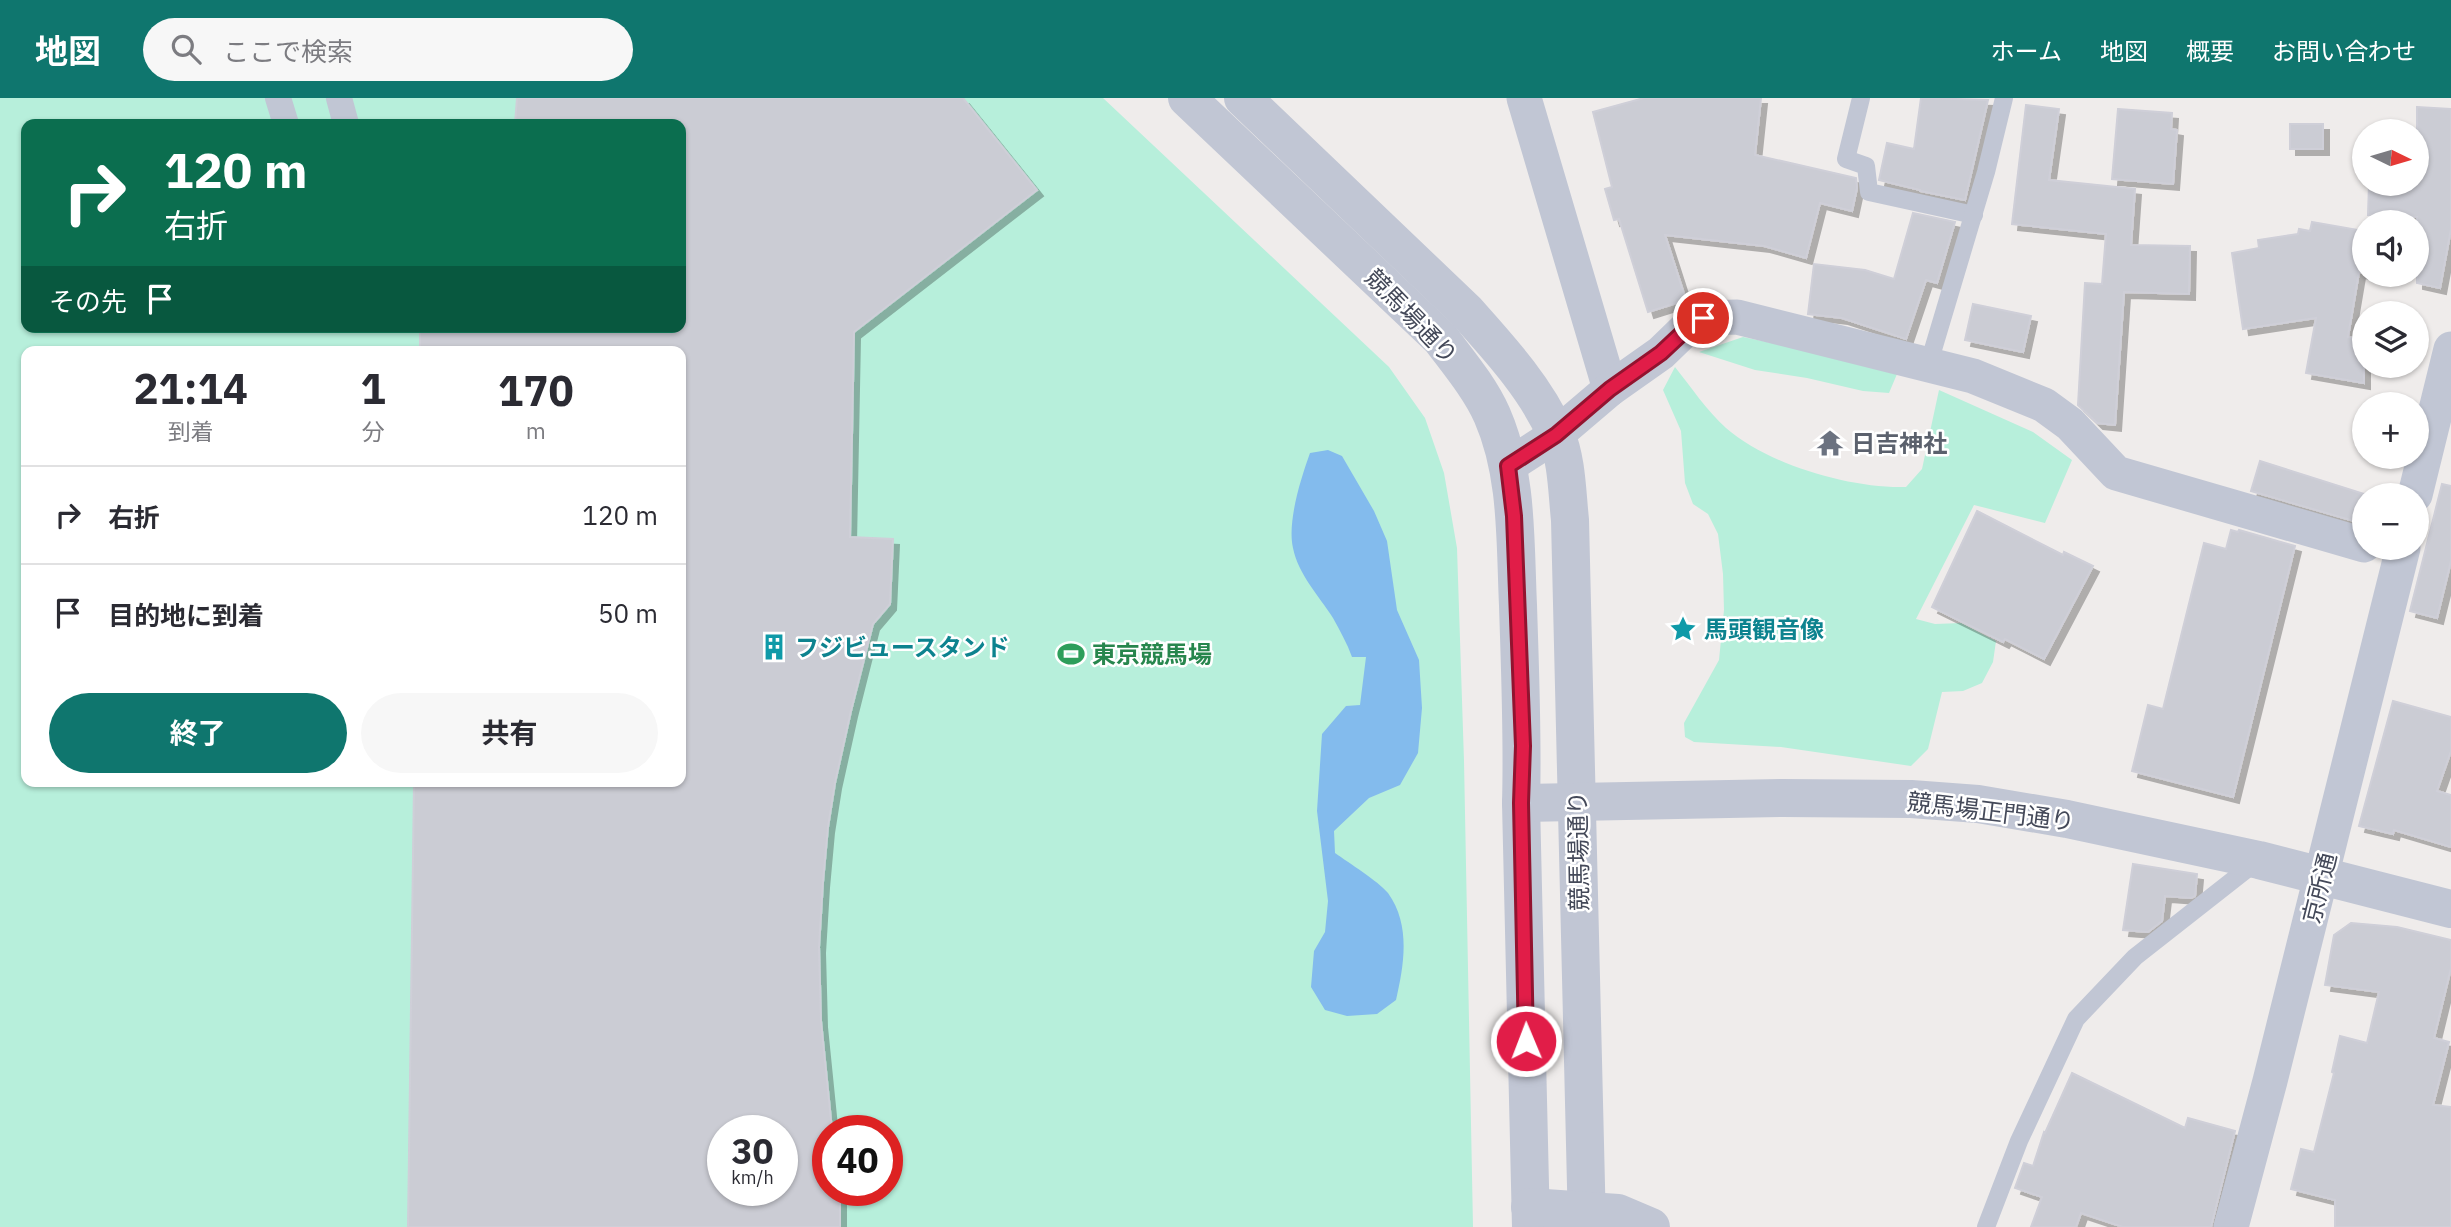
<!DOCTYPE html>
<html lang="ja">
<meta charset="utf-8">
<style>
:root{--surface:#fff;--page:#f7f7f7;--text:#2b2b33;--muted:#7c7c81;--line:#e1e1e2;--accent:#0f766e}
body{margin:0;font-family:"IBM Plex Sans","Noto Sans JP",sans-serif;background:var(--page);color:var(--text);height:100vh;display:flex;flex-direction:column;font-size:26px;white-space:nowrap}
*{box-sizing:border-box;margin:0}
p{font-size:23px;color:var(--muted)}
.icon{flex:none;width:38px;height:38px;fill:none;stroke:currentColor;stroke-width:2;stroke-linecap:round;stroke-linejoin:round}
.map{position:relative;flex:1;overflow:hidden}
.panel{position:absolute;left:21px;top:248px;width:665px;height:441px;display:flex;flex-direction:column;background:var(--surface);border-radius:14px;box-shadow:0 2px 5px #0004}
.panel>*{flex:none}
.hud{position:absolute;left:21px;top:21px;width:665px;height:214px;border-radius:14px;box-shadow:0 2px 5px #0004;background:#0b6e4f;color:#fff;overflow:hidden}
.needle{width:46px;rotate:95deg}
.controls{position:absolute;left:2352px;top:21px;display:grid;gap:14px}
.controls a{display:grid;place-items:center;width:77px;height:77px;border-radius:50%;background:var(--surface);box-shadow:0 2px 5px #0004;font-size:35px}
.speed{position:absolute;left:707px;top:1017px;display:flex;gap:14px;font-size:35px;font-weight:700;text-align:center}
.speed>*{display:grid;place-content:center;width:91px;height:91px;border-radius:50%;background:var(--surface);box-shadow:0 2px 5px #0004;line-height:1}
.speed small{font-size:18px;font-weight:400}
.speed .limit{border:10px solid #d22;background:#fff;color:#111}
.pin{position:absolute;display:grid;place-items:center;width:60px;height:60px;color:#fff;margin:-30px;border:4px solid #fff;border-radius:50%;box-shadow:0 2px 7px #0007}
.me{position:absolute;width:77px;margin:-38px;rotate:359deg;stroke-linejoin:round;filter:drop-shadow(0 0 5px #0008)}
.turn{display:flex;align-items:center;gap:24px;height:147px;padding:0 28px;font-size:32px}
.turn .icon{width:91px;height:91px;stroke-width:2.5}
.turn b{display:block;font-size:49px;line-height:60px}
.then{display:flex;align-items:center;height:66px;padding:0 28px;background:#0003;gap:14px;font-size:26px}
.eta{display:flex;justify-content:space-evenly;align-items:center;height:119px;text-align:center}
.eta b{font-size:42px;font-weight:700;line-height:49px}
.primary-button{display:flex;gap:14px;margin-top:auto;padding:14px 28px}
.primary-button a{flex:1;height:80px;border-radius:42px;background:var(--accent);color:#fff;font-size:28px;font-weight:700;line-height:80px;text-align:center}
.primary-button a+a{background:var(--page);color:var(--text)}
ul{padding:0;list-style:none}
li{display:flex;align-items:center;gap:21px;height:98px;padding:0 28px;border-top:2px solid var(--line)}
li div{flex:1}
li b{display:block;font-size:26px}
li em{font-style:normal}
header{display:flex;align-items:center;gap:42px;box-sizing:border-box;height:98px;padding:0 35px;background:var(--accent);color:#fff}
header strong{font-size:33px}
nav{display:flex;gap:38px;margin-inline-start:auto;font-size:24px}
.search{width:490px;height:63px;background:var(--page);display:flex;align-items:center;gap:18px;box-sizing:border-box;padding:0 24px;border-radius:38px;color:var(--muted);font-size:26px}
.map>svg:first-child{display:block}
.green{fill:#b7efdb;fill-rule:evenodd}
.water{fill:#83bbed}
.building{fill:#cbccd4;stroke:#cfcfd8;stroke-width:2;fill-rule:evenodd;filter:url(#shadow)}
.lines{fill:none;stroke-linecap:round;stroke-linejoin:round}
.service{stroke:#c1c6d4;stroke-width:18}
.pedestrian{stroke:#c1c6d4;stroke-width:26}
.minor{stroke:#c1c6d4;stroke-width:35}
.tertiary{stroke:#c1c6d4;stroke-width:38}
.route-casing{stroke:#92132f;stroke-width:18}
.route{stroke:#e11d48;stroke-width:12}
.labels{text-anchor:middle;dominant-baseline:central;stroke-width:5;stroke-linejoin:round;paint-order:stroke}
.street-label{font-size:24px;fill:#444959;stroke:#fff}
.worship-label{font-size:24px;font-weight:bold;fill:#5b616d;stroke:#fff;text-anchor:start}
.culture-label{font-size:24px;font-weight:bold;fill:#0d838f;stroke:#fff;text-anchor:start}
.leisure-label{font-size:24px;font-weight:bold;fill:#27864d;stroke:#fff;text-anchor:start}
</style>
<header>
<strong>地図</strong>
<div class="search"><svg class="icon" aria-label="search" viewBox="0 0 24 24"><circle cx="10" cy="10" r="6"/><path d="M15 15l6 6"/></svg>ここで検索</div>
<nav><a>ホーム</a><a>地図</a><a>概要</a><a>お問い合わせ</a></nav>
</header>
<div class="map">
<svg width="2451" height="1129" viewBox="0 0 2451 1129">
<defs>
<filter id="shadow"><feDropShadow dx="6" dy="6" stdDeviation="0" flood-color="#0004"/></filter>
</defs>
<rect width="100%" height="100%" fill="#efeceb"/>
<!-- green -->
<g class="green">
<path d="M 0,0 L 1103,0 L 1389,269 L 1425,320 L 1444,375 L 1457,450 L 1464,663 L 1473,1129 L 0,1129 ZM 26,26 L 681,26 L 681,229 L 26,229 ZM 26,254 L 681,254 L 681,684 L 26,684 ZM 723,1032 L 782,1032 L 782,1092 L 723,1092 ZM 828,1032 L 887,1032 L 887,1092 L 828,1092 Z"/>
<path d="M 1743,239 L 1838,259 L 1897,276 L 1889,295 L 1863,293 L 1807,280 L 1755,272 L 1699,254 Z"/>
<path d="M 1675,269 C 1691,289 1707,313 1726,330 C 1768,367 1852,391 1906,389 L 1922,371 L 1939,292 L 2033,334 L 2072,362 L 2045,425 L 1974,407 L 1916,521 L 1935,526 L 1961,525 L 1996,543 L 1993,564 L 1982,585 L 1963,593 L 1942,594 L 1928,651 L 1911,668 L 1781,649 L 1694,644 L 1685,639 L 1684,625 L 1719,562 L 1724,512 L 1723,476 L 1718,436 L 1708,416 L 1693,406 L 1685,385 L 1681,333 L 1663,292 Z"/>
</g>
<!-- water -->
<path class="water" d="M 1328,352 L 1342,358 L 1374,413 L 1387,443 L 1397,512 L 1419,562 L 1422,610 L 1418,655 L 1400,687 L 1369,700 L 1334,733 L 1335,755 C 1349,765 1378,783 1388,795 C 1411,827 1404,867 1396,902 L 1377,916 L 1347,918 L 1325,912 L 1311,889 L 1314,853 L 1325,834 L 1328,803 L 1317,713 L 1322,636 L 1346,608 L 1360,607 L 1366,559 L 1352,559 C 1347,545 1340,533 1333,520 C 1319,498 1298,476 1293,450 C 1287,424 1301,380 1310,355 Z"/>
<!-- building -->
<g class="building">
<path d="M 517,0 L 963,0 L 1037,92 L 854,234 L 850,439 L 893,441 L 890,506 L 873,526 L 851,613 L 835,685 L 828,729 L 823,784 L 819,849 L 821,923 L 832,1032 L 828,1032 L 828,1092 L 840,1092 L 840,1129 L 408,1129 L 414,684 L 681,684 L 681,254 L 420,254 L 420,229 L 681,229 L 681,26 L 515,26 ZM 723,1032 L 782,1032 L 782,1092 L 723,1092 Z"/>
<path d="M 1644,0 L 1761,0 L 1755,57 L 1856,80 L 1857,90 L 1852,113 L 1820,105 L 1806,160 L 1764,148 L 1665,137 L 1686,202 L 1648,214 L 1619,121 L 1614,122 L 1605,91 L 1612,89 L 1593,14 Z"/>
<path d="M 1921,0 L 1988,2 L 1965,102 L 1920,93 L 1920,92 L 1879,82 L 1887,45 L 1914,51 Z"/>
<path d="M 2026,7 L 2059,11 L 2049,82 L 2135,91 L 2131,147 L 2190,148 L 2189,196 L 2124,194 L 2115,327 L 2097,325 L 2078,307 L 2085,185 L 2102,186 L 2106,136 L 2012,126 Z"/>
<path d="M 2417,9 L 2451,11 L 2451,131 L 2440,190 L 2417,185 L 2417,119 L 2368,117 L 2369,86 L 2417,86 Z"/>
<path d="M 2118,11 L 2172,15 L 2171,31 L 2177,32 L 2173,86 L 2112,81 Z"/>
<rect x="2290" y="26" width="33" height="25"/>
<path d="M 1913,115 L 1955,124 L 1937,185 L 1926,182 L 1906,241 L 1842,220 L 1808,216 L 1814,166 L 1865,172 L 1894,181 Z"/>
<path d="M 2312,124 L 2364,133 L 2364,175 L 2359,174 L 2348,239 L 2364,242 L 2364,285 L 2306,275 L 2316,220 L 2243,231 L 2232,155 L 2259,150 L 2258,142 L 2298,136 L 2299,131 L 2310,133 Z"/>
<path d="M 1973,206 L 2031,218 L 2023,254 L 1965,242 Z"/>
<path d="M 2260,363 L 2364,396 L 2364,426 L 2251,393 Z"/>
<path d="M 2442,386 L 2451,388 L 2451,463 L 2437,520 L 2410,513 Z"/>
<path d="M 1977,413 L 2063,457 L 2064,454 L 2093,468 L 2044,561 L 2005,541 L 2003,544 L 1932,509 Z"/>
<path d="M 2231,432 L 2238,434 L 2239,432 L 2295,448 L 2233,699 L 2132,673 L 2148,607 L 2163,611 L 2204,445 L 2226,451 Z"/>
<path d="M 2393,603 L 2451,619 L 2451,653 L 2437,693 L 2451,697 L 2451,749 L 2394,732 L 2393,736 L 2359,728 Z"/>
<path d="M 2133,766 L 2197,776 L 2195,798 L 2191,800 L 2165,798 L 2162,823 L 2148,834 L 2123,832 Z"/>
<path d="M 2351,825 L 2397,829 L 2451,842 L 2451,870 L 2434,940 L 2449,944 L 2433,1007 L 2451,1009 L 2451,1129 L 2335,1129 L 2335,1102 L 2291,1091 L 2301,1051 L 2314,1054 L 2334,975 L 2332,974 L 2340,938 L 2367,945 L 2379,894 L 2325,887 L 2334,837 Z"/>
<path d="M 2072,975 L 2185,1030 L 2188,1020 L 2235,1033 L 2211,1129 L 2123,1129 L 2081,1115 L 2076,1129 L 2031,1129 L 2042,1099 L 2015,1090 L 2024,1065 L 2033,1068 L 2044,1034 L 2045,1035 Z"/>
</g>
<g class="lines">
<!-- service -->
<g class="service">
<path d="M 1861,0 L 1846,61 L 1866,68 L 1869,94 L 1974,117"/>
<path d="M 1929,265 L 1986,74 L 2004,0"/>
<path d="M 1986,1129 L 2019,1043 L 2076,921 L 2135,859 L 2256,764"/>
</g>
<!-- pedestrian -->
<g class="pedestrian">
<path d="M 278,0 L 286,26"/>
<path d="M 339,0 L 346,26"/>
</g>
<!-- minor -->
<g class="minor">
<path d="M 1524,0 L 1610,291"/>
<path d="M 1508,368 L 1556,337 L 1610,291 L 1661,255 L 1693,224 L 1704,220 L 1737,219 L 1973,278 L 2044,307 L 2070,326 L 2116,375 L 2364,447"/>
<path d="M 2415,397 L 2451,251"/>
<path d="M 2231,1129 L 2270,983 L 2403,450"/>
</g>
<!-- tertiary -->
<g class="tertiary">
<path d="M 1187,0 L 1441,241 C 1459,265 1480,290 1492,317 C 1518,376 1515,444 1518,507 C 1520,573 1523,639 1521,705 L 1531,1129"/>
<path d="M 1243,0 L 1466,213 C 1499,250 1536,290 1556,336 C 1567,362 1567,394 1570,422 L 1587,1129"/>
<path d="M 1521,705 L 1783,700 L 1911,701 L 1978,706 L 2067,721 L 2259,762 L 2451,811"/>
<path d="M 1530,1109 L 1618,1115 L 1651,1129"/>
</g>
</g>
<g class="lines">
<!-- route casing -->
<g class="route-casing">
<path id="route" d="M 1526,943 L 1521,705 L 1523,648 L 1514,418 L 1508,368 L 1556,337 L 1610,291 L 1661,255 L 1693,225 L 1703,220"/>
</g>
<!-- route -->
<use href="#route" class="route"/>
</g>
<!-- icons -->
<defs>
<g id="temple-bare" transform="scale(2.1)"><path d="M0-6L5-2H3V0L6.5 2.5H4V6H1.5V3h-3V6H-4V2.5H-6.5L-3 0V-2H-5Z" fill="#6b7280" stroke="#fff" stroke-width="2.5" paint-order="stroke"/></g>
<g id="sight-bare" transform="scale(2.1)"><path d="M0-6L1.8-2.2L6-1.7L2.9 1.2L3.7 5.4L0 3.3L-3.7 5.4L-2.9 1.2L-6-1.7L-1.8-2.2Z" fill="#0f9aa8" stroke="#fff" stroke-width="2.5" paint-order="stroke"/></g>
<g id="building-bare" transform="scale(2.1)"><path d="M-4-6H4V6H1V3H-1V6H-4ZM-2.5-4.3h1.7v1.8h-1.7ZM.8-4.3h1.7v1.8H.8ZM-2.5-1h1.7V.8h-1.7ZM.8-1h1.7V.8H.8Z" fill="#0f9aa8" stroke="#fff" stroke-width="2.5" paint-order="stroke"/></g>
<g id="stadium-bare" transform="scale(2.1)"><path d="M0-5a6.5 5 0 1 0 0 10a6.5 5 0 1 0 0-10ZM-3.5-1.8h7v3.6h-7Z" fill="#2e9e5b" stroke="#fff" stroke-width="2.5" paint-order="stroke"/></g>
</defs>
<g fill-rule="evenodd">
<use href="#temple-bare" x="1830" y="345"/>
<use href="#sight-bare" x="1683" y="531"/>
<use href="#building-bare" x="774" y="549"/>
<use href="#stadium-bare" x="1071" y="556"/>
</g>
<g class="labels">
<!-- street labels -->
<g class="street-label">
<text transform="translate(1412 218) rotate(46)">競馬場通り</text>
<text transform="translate(1991 713) rotate(7)">競馬場正門通り</text>
<text transform="translate(1578 753) rotate(-91)">競馬場通り</text>
<text transform="translate(2319 790) rotate(-76)">京所通</text>
</g>
<!-- worship labels -->
<g class="worship-label">
<text x="1851" y="345">日吉神社</text>
</g>
<!-- culture labels -->
<g class="culture-label">
<text x="1704" y="531">馬頭観音像</text>
<text x="795" y="549">フジビュースタンド</text>
</g>
<!-- leisure labels -->
<g class="leisure-label">
<text x="1092" y="556">東京競馬場</text>
</g>
</g>
</svg>
<div class="controls">
<a><svg class="needle" viewBox="-14 -14 28 28"><path d="M0-13l5 13h-10z" fill="#e53935"/><path d="M0 13l5-13h-10z" fill="#7c7c81"/></svg></a>
<a><svg class="icon" aria-label="sound" viewBox="0 0 24 24"><path d="M4 9h4l5-4v14l-5-4H4zM17 9q2 3 0 6"/></svg></a>
<a><svg class="icon" aria-label="layers" viewBox="0 0 24 24"><path d="M12 4l9 5-9 5-9-5zM3 14l9 5 9-5"/></svg></a>
<a>+</a>
<a>−</a>
</div>
<div class="speed"><div>30<small>km/h</small></div><div class="limit">40</div></div>
<div class="pin" style="left:1703px;top:220px;background:#d93025"><svg class="icon" aria-label="arrive" viewBox="0 0 24 24"><path d="M6 21V4h12l-3 4 3 4H6"/></svg></div>
<svg class="me" style="left:1526px;top:943px" viewBox="-20 -20 40 40"><circle r="17" fill="#e11d48" stroke="#fff" stroke-width="3"/><path d="M0-11L8 9 0 5-8 9z" fill="#fff"/></svg>
<div class="hud">
<div class="turn"><svg class="icon" aria-label="right" viewBox="0 0 24 24"><path d="M7 20v-9h11M14 6l5 5-5 5"/></svg><div><b>120 m</b>右折</div></div>
<div class="then">その先<svg class="icon" aria-label="arrive" viewBox="0 0 24 24"><path d="M6 21V4h12l-3 4 3 4H6"/></svg></div>
</div>
<section class="panel">
<div class="eta">
<div><b>21:14</b><p>到着</p></div>
<div><b>1</b><p>分</p></div>
<div><b>170</b><p>m</p></div>
</div>
<ul>
<li><svg class="icon" aria-label="right" viewBox="0 0 24 24"><path d="M7 20v-9h11M14 6l5 5-5 5"/></svg><div><b>右折</b></div><em>120 m</em></li>
<li><svg class="icon" aria-label="arrive" viewBox="0 0 24 24"><path d="M6 21V4h12l-3 4 3 4H6"/></svg><div><b>目的地に到着</b></div><em>50 m</em></li>
</ul>
<div class="primary-button"><a>終了</a><a>共有</a></div>
</section>
</div>
